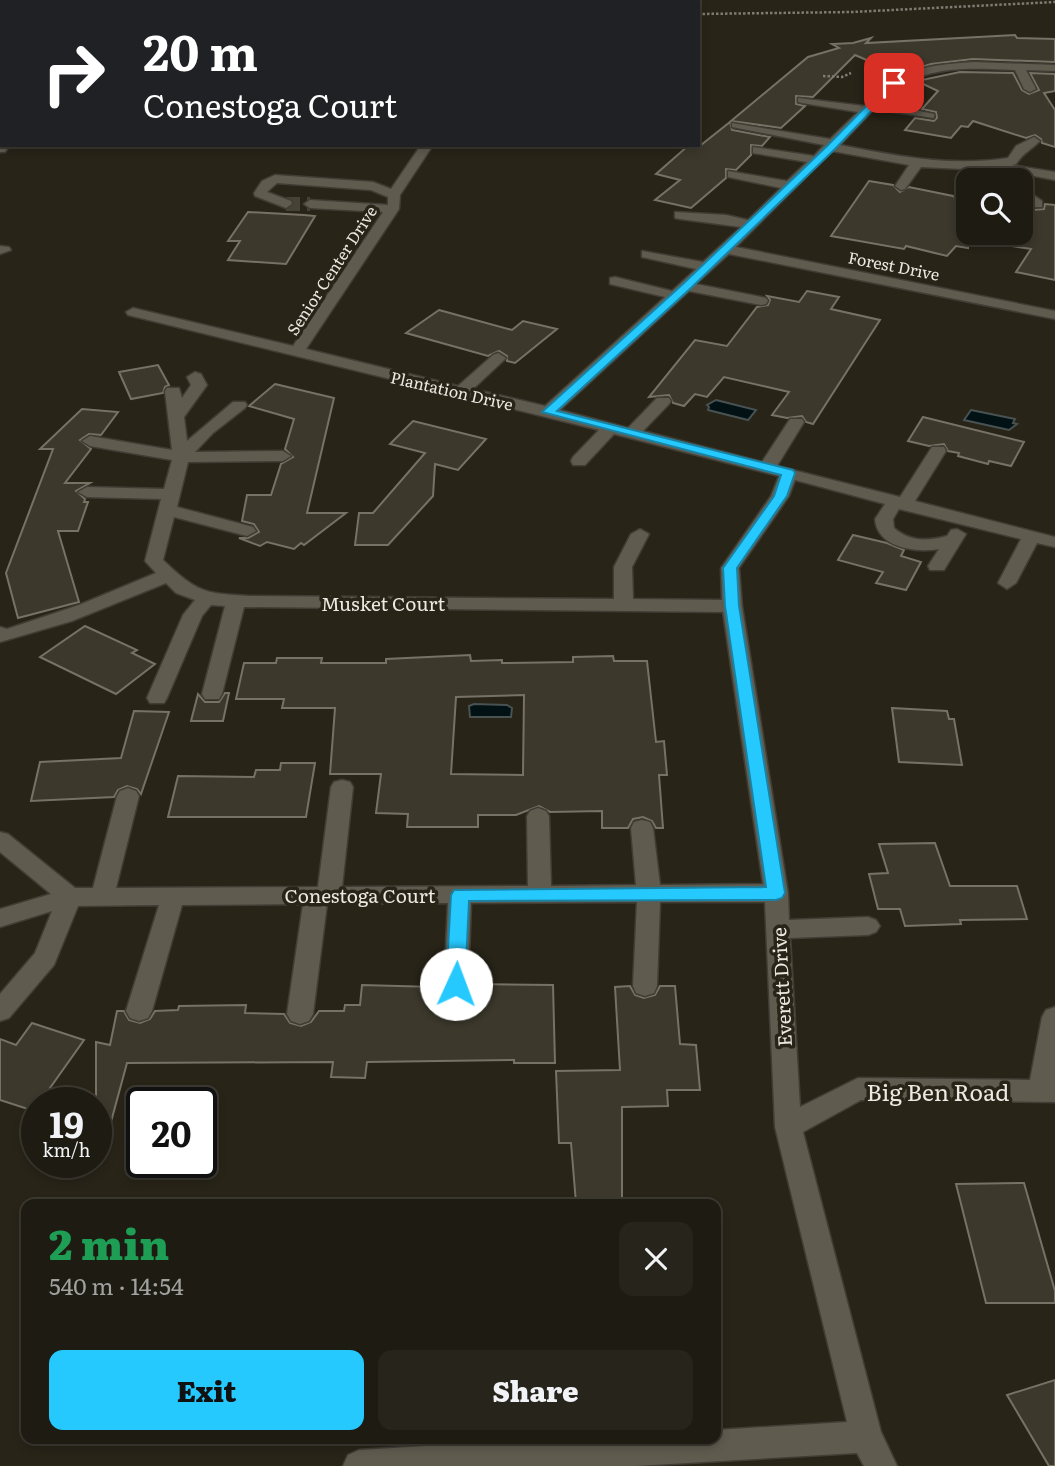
<!DOCTYPE html>
<meta charset="utf-8">
<style>
:root{--surface:#1e1b12;--page:#26241b;--text:#f1f3f6;--muted:#a1a19f;--line:#3c3932;--accent:#26c9fe}
body{margin:0;font-family:Literata,serif;background:var(--page);color:var(--text);height:100vh;display:flex;flex-direction:column;font-size:26px;white-space:nowrap}
*{box-sizing:border-box;margin:0}
p{font-size:23px;color:var(--muted)}
.icon{flex:none;width:38px;height:38px;fill:none;stroke:currentColor;stroke-width:2;stroke-linecap:round;stroke-linejoin:round}
.map{position:relative;flex:1;overflow:hidden}
.panel{position:absolute;left:21px;top:1199px;width:700px;height:245px;display:flex;flex-direction:column;background:var(--surface);border-radius:14px;box-shadow:0 4px 10px #0003,0 0 0 2px var(--line)}
.panel>*{flex:none}
.hud{position:absolute;left:0px;top:0px;width:700px;height:147px;box-shadow:0 4px 10px #0003,0 0 0 2px var(--line);background:#202124;color:#fff;overflow:hidden}
.fabs{position:absolute;left:956px;top:168px;display:grid;gap:14px}
.fabs a{display:grid;place-items:center;width:77px;height:77px;border-radius:14px;background:var(--surface);box-shadow:0 4px 10px #0003,0 0 0 2px var(--line);font-size:35px}
.speed{position:absolute;left:21px;top:1087px;display:flex;gap:14px;font-size:35px;font-weight:700;text-align:center}
.speed>*{display:grid;place-content:center;width:91px;height:91px;border-radius:50%;background:var(--surface);box-shadow:0 4px 10px #0003,0 0 0 2px var(--line);line-height:1}
.speed small{font-size:18px;font-weight:400}
.speed .limit{border:4px solid #111;border-radius:10px;background:#fff;color:#111}
.pin{position:absolute;display:grid;place-items:center;width:60px;height:60px;color:#fff;margin:-30px;border-radius:14px;box-shadow:0 4px 10px #0006}
.me{position:absolute;width:77px;margin:-38px;rotate:2deg;stroke-linejoin:round;filter:drop-shadow(0 0 5px #0008)}
.turn{display:flex;align-items:center;gap:24px;height:147px;padding:0 28px;font-size:32px}
.turn .icon{width:91px;height:91px;stroke-width:2.5}
.turn b{display:block;font-size:49px;line-height:60px}
.round{display:grid;place-items:center;flex:none;width:74px;height:74px;border-radius:14px;background:var(--page)}
.summary{display:flex;align-items:center;justify-content:space-between;height:119px;padding:0 28px}
h1{font-size:42px;font-weight:800;line-height:52px;color:#1e9e55}
.button{display:flex;gap:14px;margin-top:auto;padding:14px 28px}
.button a{flex:1;height:80px;border-radius:14px;background:var(--accent);color:#111;font-size:28px;font-weight:800;line-height:80px;text-align:center}
.button a+a{background:var(--page);color:var(--text)}
.map>svg:first-child{display:block}
.water{fill:#021114;stroke:#485252;stroke-width:2}
.building{fill:#3c382c;stroke:#777265;stroke-width:2;fill-rule:evenodd}
.lines{fill:none;stroke-linecap:round;stroke-linejoin:round}
.minor-tunnel{stroke:#454236;stroke-width:14;stroke-dasharray:14 7;stroke-linecap:butt}
.minor-casing{stroke:#403d35;stroke-width:3}
.major-casing{stroke:#403d35;stroke-width:3}
.path{stroke:#807c73;stroke-width:2.5;stroke-dasharray:2.5 2;stroke-linecap:butt}
.minor{fill:#605b4f;fill-rule:evenodd}
.major{fill:#a4758c;fill-rule:evenodd}
.route{fill:#26c9fe;stroke:#1983a5;stroke-width:2}
.labels{text-anchor:middle;dominant-baseline:central;stroke-width:7;stroke-linejoin:round;paint-order:stroke}
.far-street-label{font-size:16px;fill:#ece9e2;stroke:#282418}
.street-label{font-size:19px;fill:#ece9e2;stroke:#282418}
.near-street-label{font-size:23px;fill:#ece9e2;stroke:#282418}
</style>
<div class="map">
<svg width="1055" height="1466" viewBox="0 0 1055 1466">
<rect width="100%" height="100%" fill="#282418"/>
<!-- water -->
<g class="water">
<path d="M 716,400 L 756,410 L 748,420 L 708,410 L 709,407 L 707,405 Z"/>
<path d="M 971,410 L 1015,419 L 1013,423 L 1017,424 L 1009,430 L 964,420 Z"/>
<path d="M 474,704 L 507,705 L 512,708 L 511,717 L 470,717 L 469,706 Z"/>
</g>
<!-- building -->
<g class="building">
<path d="M 1015,35 L 1017,38 L 1055,39 L 1055,62 L 973,59 L 931,64 L 899,74 L 855,55 L 813,97 L 796,96 L 796,104 L 805,106 L 781,128 L 731,121 L 808,57 L 839,48 L 832,44 L 853,43 L 871,38 L 866,43 Z"/>
<path d="M 960,72 L 1013,73 L 1022,90 L 1029,94 L 1039,90 L 1030,73 L 1055,74 L 1055,91 L 1044,93 L 1055,110 L 1055,147 L 1042,143 L 1041,139 L 1035,135 L 1026,138 L 973,121 L 968,127 L 961,126 L 951,138 L 905,130 L 915,118 L 934,121 L 937,118 L 936,112 L 922,109 L 938,91 L 917,81 Z"/>
<path d="M 730,122 L 732,130 L 770,137 L 762,146 L 751,145 L 751,155 L 736,170 L 726,169 L 726,178 L 691,208 L 655,200 L 680,180 L 656,174 L 689,145 L 701,145 Z"/>
<path d="M 869,181 L 893,185 L 900,192 L 909,187 L 953,196 L 960,203 L 968,200 L 968,233 L 1020,233 L 1020,203 L 1032,210 L 1044,209 L 1045,204 L 1055,205 L 1055,280 L 1016,272 L 1031,249 L 968,239 L 968,248 L 956,246 L 947,256 L 906,246 L 904,249 L 831,236 Z"/>
<path d="M 248,212 L 304,215 L 315,216 L 286,264 L 228,260 L 240,241 L 228,241 Z"/>
<path d="M 807,291 L 839,297 L 831,309 L 880,320 L 813,424 L 806,422 L 802,416 L 787,418 L 772,415 L 789,392 L 724,377 L 707,397 L 695,394 L 684,406 L 673,403 L 669,395 L 649,397 L 695,340 L 727,346 L 757,307 L 768,305 L 770,300 L 767,296 L 799,302 Z"/>
<path d="M 439,310 L 512,330 L 523,321 L 557,329 L 515,363 L 507,361 L 507,356 L 499,351 L 488,356 L 406,333 Z"/>
<path d="M 158,365 L 169,385 L 165,387 L 163,393 L 131,399 L 119,372 Z"/>
<path d="M 275,384 L 334,398 L 307,513 L 346,513 L 304,545 L 301,543 L 294,549 L 267,542 L 260,546 L 239,538 L 248,538 L 259,532 L 254,524 L 242,521 L 247,495 L 271,495 L 281,464 L 293,457 L 285,449 L 294,419 L 249,406 Z"/>
<path d="M 82,409 L 118,412 L 101,435 L 89,434 L 80,440 L 91,449 L 65,483 L 90,483 L 76,491 L 85,499 L 84,502 L 88,502 L 78,531 L 58,531 L 79,602 L 18,618 L 6,573 L 53,449 L 40,449 Z"/>
<path d="M 923,417 L 1024,442 L 1011,466 L 989,461 L 988,464 L 958,456 L 959,453 L 948,451 L 944,444 L 929,446 L 908,441 Z"/>
<path d="M 413,421 L 486,439 L 458,470 L 435,464 L 433,496 L 388,545 L 355,545 L 359,513 L 373,513 L 425,453 L 390,444 Z"/>
<path d="M 853,535 L 887,543 L 904,550 L 901,556 L 921,562 L 906,590 L 876,583 L 883,572 L 838,560 Z"/>
<path d="M 85,626 L 137,650 L 132,653 L 155,664 L 116,694 L 40,657 Z"/>
<path d="M 470,655 L 471,661 L 502,660 L 502,663 L 573,662 L 573,657 L 613,656 L 614,661 L 647,661 L 656,742 L 664,741 L 667,775 L 659,775 L 663,828 L 656,828 L 652,821 L 643,817 L 633,819 L 628,828 L 602,828 L 602,811 L 550,812 L 539,806 L 516,815 L 478,815 L 478,827 L 407,827 L 408,814 L 376,813 L 381,774 L 330,774 L 335,708 L 282,708 L 284,699 L 236,699 L 244,663 L 276,663 L 277,658 L 322,658 L 321,663 L 386,663 L 386,659 ZM 524,695 L 523,775 L 451,774 L 456,697 Z"/>
<path d="M 225,693 L 229,693 L 223,721 L 191,721 L 198,694 L 205,702 L 219,702 Z"/>
<path d="M 892,708 L 947,711 L 949,719 L 954,719 L 962,765 L 899,762 Z"/>
<path d="M 134,711 L 169,712 L 141,794 L 137,789 L 127,786 L 118,790 L 114,797 L 31,801 L 40,762 L 121,758 Z"/>
<path d="M 281,763 L 315,763 L 306,817 L 168,817 L 178,776 L 254,777 L 256,770 L 280,770 Z"/>
<path d="M 935,843 L 950,886 L 1017,886 L 1027,919 L 960,920 L 961,924 L 905,926 L 900,909 L 878,909 L 869,874 L 888,873 L 879,844 Z"/>
<path d="M 435,984 L 441,984 L 446,993 L 455,996 L 466,993 L 471,984 L 553,985 L 555,1063 L 514,1063 L 514,1060 L 367,1062 L 365,1078 L 331,1077 L 333,1062 L 127,1063 L 105,1144 L 96,1143 L 96,1042 L 110,1045 L 117,1011 L 124,1011 L 129,1020 L 140,1023 L 150,1019 L 155,1011 L 178,1010 L 179,1006 L 246,1005 L 245,1013 L 284,1014 L 290,1023 L 301,1026 L 311,1022 L 319,1011 L 344,1011 L 345,1005 L 360,1005 L 362,985 L 435,987 Z"/>
<path d="M 630,986 L 635,995 L 644,998 L 655,995 L 660,986 L 675,986 L 680,1044 L 696,1045 L 700,1090 L 667,1090 L 668,1106 L 622,1107 L 622,1202 L 576,1203 L 571,1143 L 559,1143 L 556,1071 L 620,1070 L 615,987 Z"/>
<path d="M 32,1023 L 84,1040 L 40,1102 L 37,1102 L 34,1111 L 0,1100 L 0,1039 L 16,1045 Z"/>
<path d="M 1024,1183 L 1055,1291 L 1055,1303 L 986,1303 L 956,1184 Z"/>
<path d="M 1055,1380 L 1055,1466 L 1049,1466 L 1007,1395 Z"/>
</g>
<g class="lines">
<!-- minor-tunnel -->
<path class="minor-tunnel" d="M 286,204 L 310,204"/>
<!-- minor casing -->
<g class="minor-casing">
<g id="minor">
<rect x="0" y="60" width="2" height="6"/>
<path d="M 973,62 L 1055,65 L 1055,71 L 1026,70 L 1036,89 L 1030,92 L 1024,89 L 1015,70 C 963,68 919,64 880,103 L 934,114 L 934,118 L 874,109 L 840,145 C 896,156 951,167 1008,158 L 1016,146 L 1034,137 L 1040,141 C 1031,150 1024,152 1016,164 L 1012,165 L 1055,172 L 1055,180 L 992,168 L 975,169 L 972,180 L 968,180 L 967,197 L 961,201 L 955,197 L 963,169 L 921,167 L 905,189 L 901,190 L 895,186 L 909,165 L 832,151 L 736,247 L 1055,311 L 1055,319 L 729,254 L 696,284 L 766,298 L 768,301 L 766,304 L 761,305 L 689,291 L 560,410 L 628,428 L 657,398 L 669,398 L 671,401 L 669,404 L 643,431 L 762,462 L 790,419 L 802,419 L 804,422 L 777,466 L 900,497 L 932,447 L 944,447 L 946,451 L 915,501 L 1055,537 L 1055,547 L 1037,543 L 1016,583 L 1007,589 L 998,583 L 1021,539 L 899,509 L 893,519 L 894,528 C 910,542 927,541 947,536 L 951,530 L 957,529 L 966,534 L 944,570 L 930,570 L 928,566 L 939,549 C 916,553 877,548 875,519 L 885,504 L 795,480 L 789,496 L 739,568 L 742,606 L 788,893 L 789,920 L 868,917 L 876,920 L 880,926 L 876,932 L 868,935 L 790,938 L 800,1107 L 858,1078 L 1030,1080 L 1042,1017 L 1046,1010 L 1055,1007 L 1055,1102 L 861,1100 L 803,1132 L 881,1432 L 897,1466 L 864,1466 L 857,1453 L 636,1466 L 343,1466 L 348,1455 L 359,1450 L 562,1438 L 716,1438 L 716,1430 L 847,1422 L 775,1127 L 765,902 L 660,902 L 657,986 L 654,993 L 645,996 L 636,993 L 633,986 L 637,902 L 471,903 L 468,984 L 465,991 L 456,994 L 447,991 L 444,984 L 448,903 L 327,904 L 313,1014 L 309,1021 L 300,1024 L 291,1021 L 287,1014 L 303,904 L 182,905 L 152,1011 L 148,1018 L 139,1021 L 130,1018 L 126,1011 L 159,905 L 78,906 L 54,965 L 9,1018 L 0,1021 L 0,994 L 35,953 L 52,911 L 0,927 L 0,909 L 51,894 L 0,852 L 0,832 L 8,834 L 75,888 L 93,888 L 117,796 L 120,791 L 128,788 L 136,791 L 139,796 L 116,888 L 318,887 L 331,787 L 334,782 L 342,780 L 350,782 L 353,787 L 342,887 L 528,886 L 527,816 L 530,811 L 538,808 L 546,811 L 549,816 L 551,886 L 636,885 L 631,828 L 634,822 L 642,820 L 650,822 L 653,828 L 660,885 L 763,884 L 723,612 L 244,607 L 222,694 L 219,699 L 205,699 L 202,694 L 225,606 L 211,605 L 202,616 L 167,698 L 164,703 L 150,703 L 147,698 L 183,615 L 195,600 L 176,593 L 166,583 L 72,621 L 0,642 L 0,627 L 7,629 L 79,605 L 156,573 L 145,561 L 161,499 L 87,497 L 78,492 L 87,487 L 164,489 L 172,460 L 90,446 L 82,441 L 90,436 L 172,450 L 165,391 L 167,388 L 179,388 L 182,398 L 191,385 L 187,377 L 195,372 L 201,374 L 207,385 L 184,417 L 187,441 L 233,402 L 245,402 L 247,405 L 245,408 L 213,433 L 195,452 L 283,451 L 291,456 L 283,461 L 188,462 L 177,507 L 253,527 L 256,531 L 247,536 L 174,517 L 163,560 C 198,593 203,593 250,596 L 614,599 L 614,567 L 631,534 L 640,529 L 649,534 L 632,567 L 633,599 L 722,600 L 721,568 L 771,496 L 779,476 L 614,434 L 585,465 L 573,465 L 571,461 L 573,457 L 599,430 L 128,315 L 126,312 L 133,308 L 293,346 L 383,212 L 310,208 L 304,204 L 310,200 L 388,205 L 388,197 L 371,190 L 277,183 L 267,192 L 291,201 L 292,204 L 286,208 L 255,196 L 254,193 L 262,181 L 275,175 L 373,182 L 391,189 L 421,145 L 433,145 L 400,195 L 399,209 L 306,349 L 458,386 L 493,355 L 498,353 L 506,358 L 503,361 L 473,389 L 545,406 L 665,297 L 610,284 L 610,278 L 615,277 L 672,291 L 696,269 L 642,257 L 642,251 L 703,262 L 741,227 L 680,219 L 675,218 L 675,212 L 726,215 L 748,220 L 781,188 L 728,177 L 728,171 L 787,181 L 807,162 L 753,153 L 753,147 L 814,156 L 824,145 L 732,127 L 732,123 L 830,139 L 858,112 L 802,103 L 798,102 L 798,98 L 864,106 C 873,98 882,86 892,80 C 916,66 946,64 973,62 Z"/>
<path d="M 0,142 L 2,145 L 10,145 L 5,152 L 0,152 Z"/>
<path d="M 1020,186 L 1042,201 L 1042,207 L 1032,207 L 1020,197 Z"/>
<path d="M 0,246 L 9,247 L 11,250 L 0,254 Z"/>
</g>
</g>
<!-- major casing -->
<g class="major-casing">
<g id="major">
<path d="M 1,0 L 56,0 L 2,2 L 2,4 Z"/>
<path d="M 280,0 L 333,0 L 279,2 Z"/>
<path d="M 419,0 L 489,0 L 418,2 Z"/>
</g>
</g>
<!-- path -->
<g class="path">
<path d="M 698,14 L 852,12 L 1055,2"/>
<path d="M 823,76 L 842,77 L 851,73"/>
</g>
<!-- minor -->
<use href="#minor" class="minor"/>
<!-- major -->
<use href="#major" class="major"/>
</g>
<!-- route -->
<path class="route" d="M 891,81 L 898,83 L 835,149 L 692,287 L 557,411 L 793,470 L 795,473 L 787,496 L 737,568 L 739,606 L 785,893 L 782,898 L 776,900 L 469,901 L 465,984 L 463,989 L 456,991 L 449,989 L 446,984 L 451,895 L 454,890 L 766,887 L 725,606 L 723,568 L 774,496 L 781,475 L 542,412 L 684,283 L 828,145 Z"/>
<g class="labels">
<!-- far-street labels -->
<g class="far-street-label">
<text transform="translate(894 265) rotate(11)">Forest Drive</text>
<text transform="translate(331 270) rotate(-57)">Senior Center Drive</text>
<text transform="translate(452 390) rotate(13)">Plantation Drive</text>
</g>
<!-- street labels -->
<g class="street-label">
<text x="383" y="603">Musket Court</text>
<text x="360" y="895">Conestoga Court</text>
<text transform="translate(781 987) rotate(-93)">Everett Drive</text>
</g>
<!-- near-street labels -->
<g class="near-street-label">
<text x="938" y="1091">Big Ben Road</text>
</g>
</g>
</svg>
<div class="fabs">
<a><svg class="icon" aria-label="search" viewBox="0 0 24 24"><circle cx="10" cy="10" r="6"/><path d="M15 15l6 6"/></svg></a>
</div>
<div class="speed"><div>19<small>km/h</small></div><div class="limit">20</div></div>
<div class="pin" style="left:894px;top:83px;background:#d93025"><svg class="icon" aria-label="arrive" viewBox="0 0 24 24"><path d="M6 21V4h12l-3 4 3 4H6"/></svg></div>
<svg class="me" style="left:456px;top:984px" viewBox="-20 -20 40 40"><circle r="19" fill="#fff"/><path d="M0-13L10 11 0 6-10 11z" fill="#26c9fe"/></svg>
<div class="hud">
<div class="turn"><svg class="icon" aria-label="right" viewBox="0 0 24 24"><path d="M7 20v-9h11M14 6l5 5-5 5"/></svg><div><b>20 m</b>Conestoga Court</div></div>
</div>
<section class="panel">
<div class="summary"><div><h1>2 min</h1><p>540 m · 14:54</p></div><a class="round"><svg class="icon" aria-label="close" viewBox="0 0 24 24"><path d="M6 6l12 12M18 6L6 18"/></svg></a></div>
<div class="button"><a>Exit</a><a>Share</a></div>
</section>
</div>
